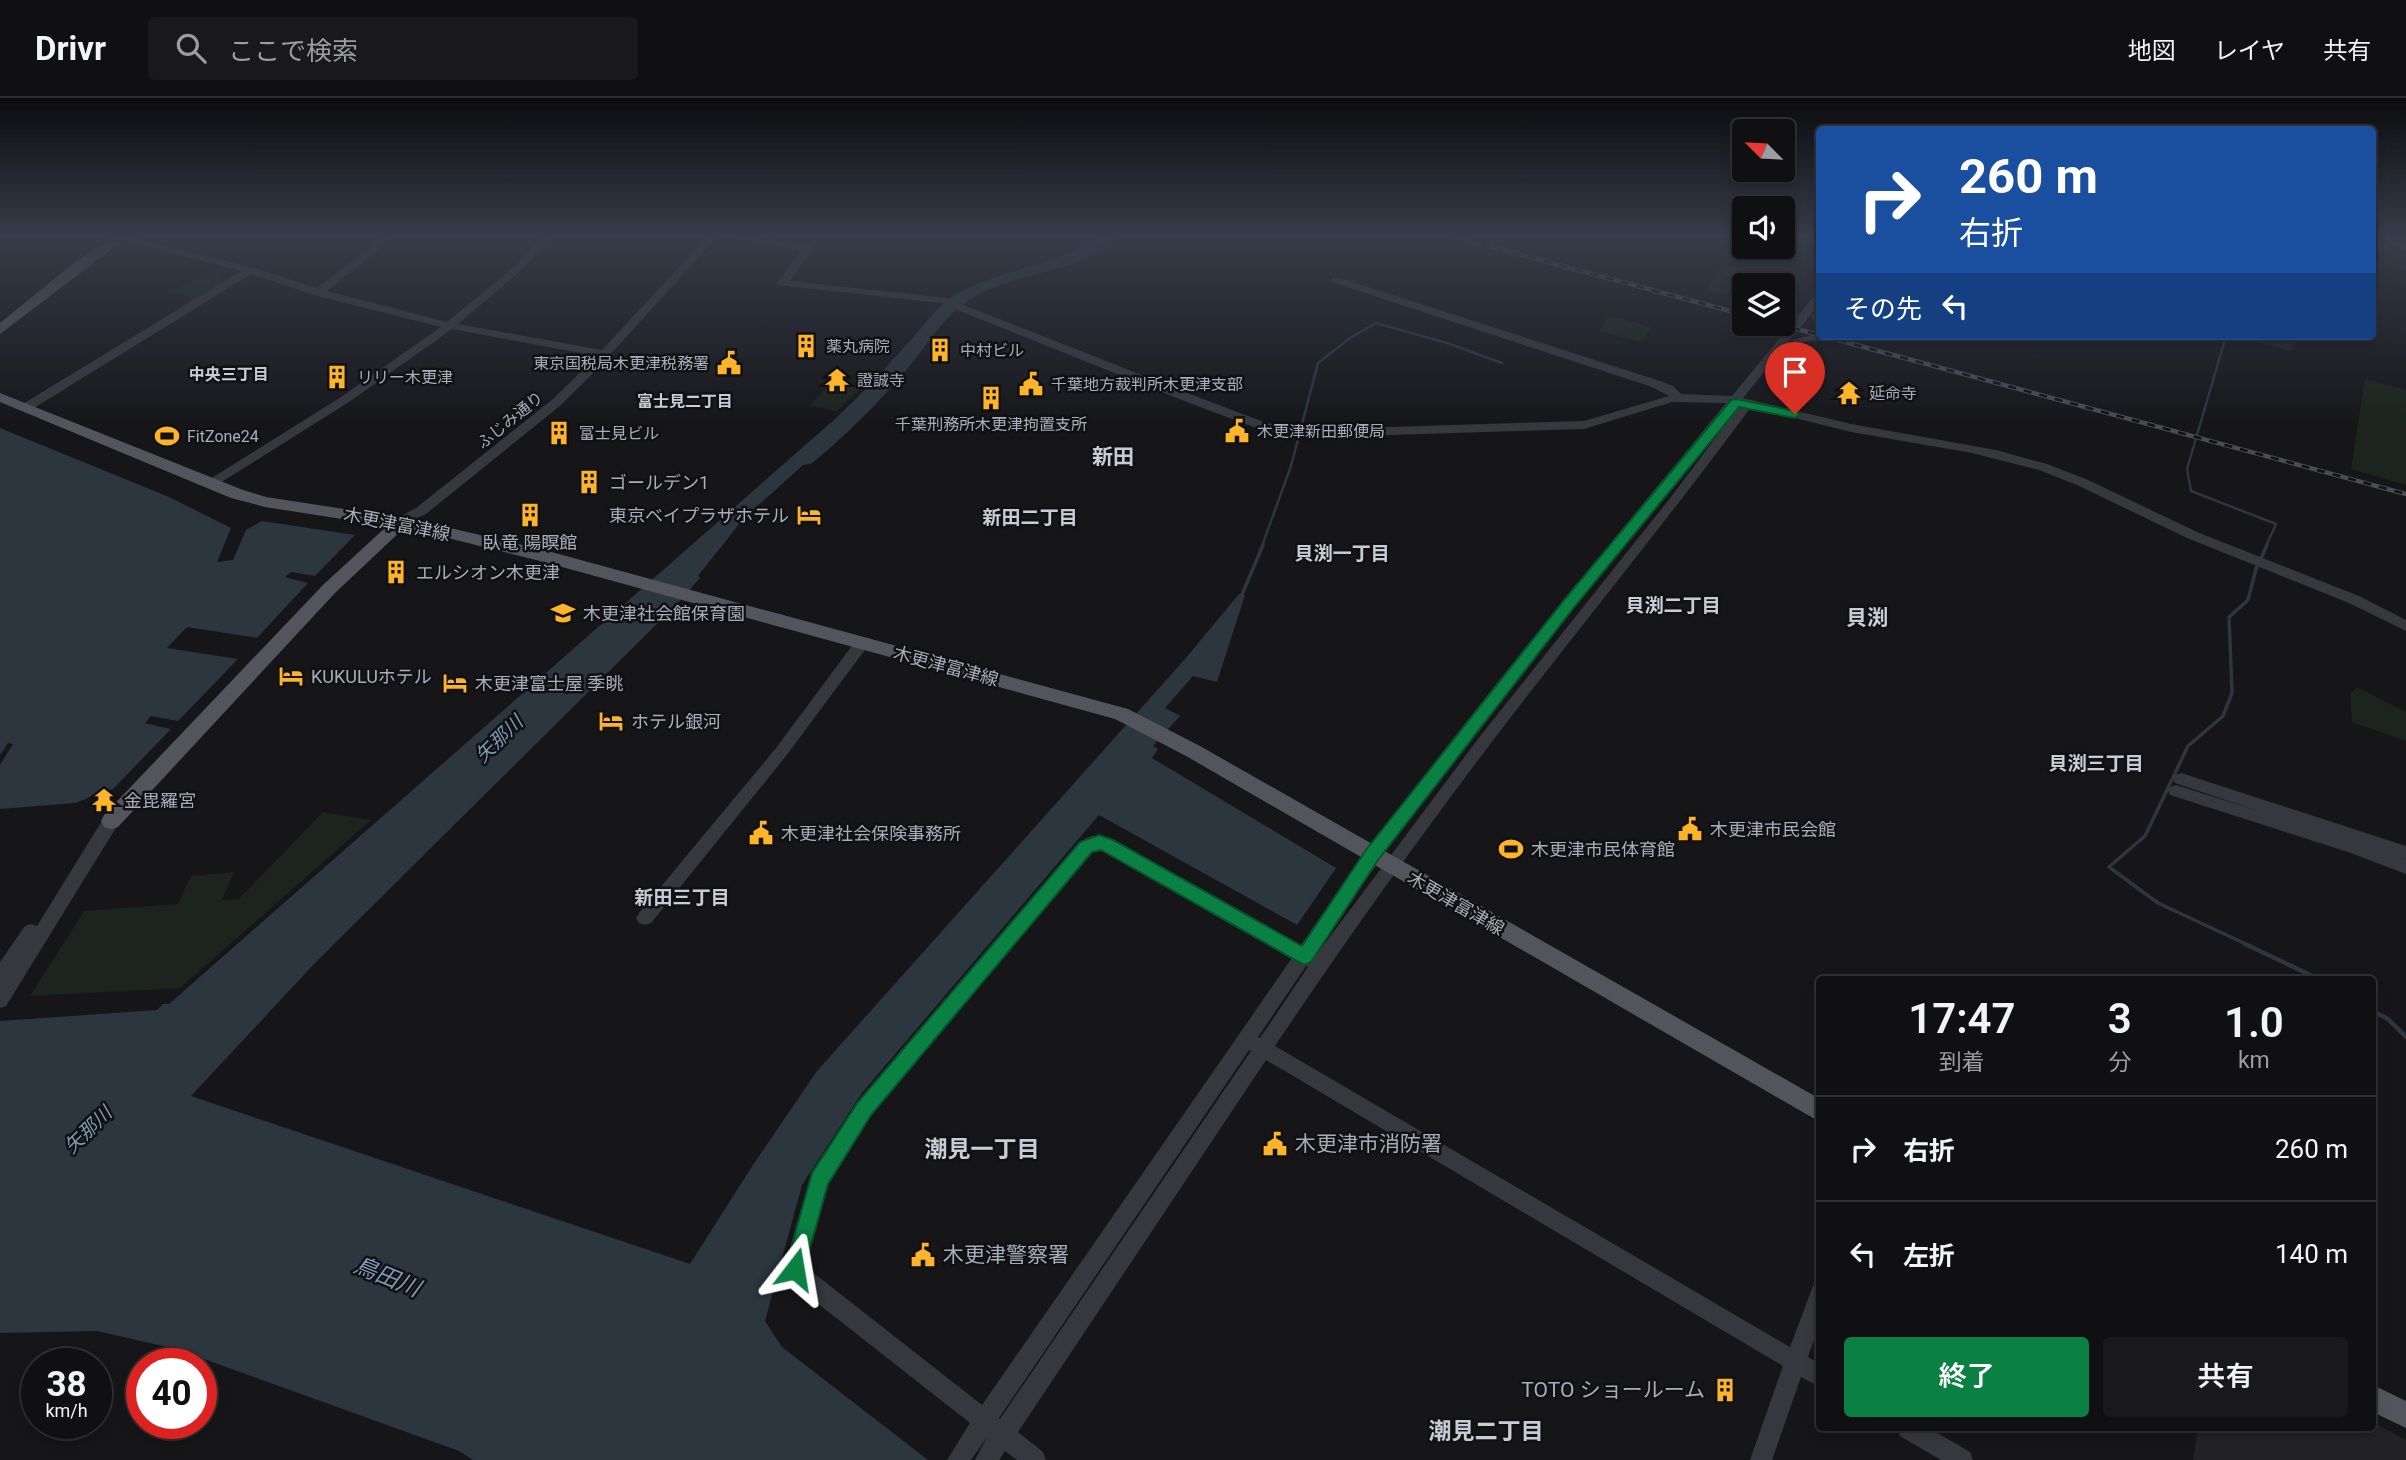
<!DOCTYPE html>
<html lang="ja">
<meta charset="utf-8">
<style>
:root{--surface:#101013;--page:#19191c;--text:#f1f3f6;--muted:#9c9da0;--line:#303033;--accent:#0b8043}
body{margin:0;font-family:Roboto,"Noto Sans JP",sans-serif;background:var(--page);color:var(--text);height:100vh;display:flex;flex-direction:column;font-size:26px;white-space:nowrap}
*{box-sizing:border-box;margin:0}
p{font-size:23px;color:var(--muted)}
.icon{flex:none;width:38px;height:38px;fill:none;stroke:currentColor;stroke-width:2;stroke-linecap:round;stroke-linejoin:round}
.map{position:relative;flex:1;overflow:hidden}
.panel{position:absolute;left:1816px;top:878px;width:560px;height:455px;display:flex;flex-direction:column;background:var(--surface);border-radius:7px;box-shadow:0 4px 10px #0003,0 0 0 2px var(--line)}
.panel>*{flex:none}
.banner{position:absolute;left:1816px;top:28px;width:560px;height:214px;border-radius:7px;box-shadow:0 4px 10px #0003,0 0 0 2px var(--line);background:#1a4fa0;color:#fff;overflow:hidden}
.needle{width:46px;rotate:294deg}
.fabs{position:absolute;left:1732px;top:21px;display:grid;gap:14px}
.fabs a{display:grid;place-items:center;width:63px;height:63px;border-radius:7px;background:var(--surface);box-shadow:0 4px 10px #0003,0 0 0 2px var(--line);font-size:35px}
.speed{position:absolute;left:21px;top:1250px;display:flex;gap:14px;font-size:35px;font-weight:700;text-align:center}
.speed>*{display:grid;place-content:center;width:91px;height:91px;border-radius:50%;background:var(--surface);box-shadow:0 4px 10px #0003,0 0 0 2px var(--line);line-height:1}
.speed small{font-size:18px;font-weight:400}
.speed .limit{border:10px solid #d22;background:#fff;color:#111}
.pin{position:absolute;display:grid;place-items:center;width:60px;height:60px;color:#fff;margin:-72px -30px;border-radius:50% 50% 50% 0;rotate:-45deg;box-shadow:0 0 7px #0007}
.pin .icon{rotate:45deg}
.me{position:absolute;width:77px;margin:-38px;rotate:14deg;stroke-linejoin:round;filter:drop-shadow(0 0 5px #0008)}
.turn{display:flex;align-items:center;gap:24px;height:147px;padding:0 28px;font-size:32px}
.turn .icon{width:91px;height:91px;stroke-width:2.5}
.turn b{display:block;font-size:49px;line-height:60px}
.then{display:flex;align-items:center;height:66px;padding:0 28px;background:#0003;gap:14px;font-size:26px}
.eta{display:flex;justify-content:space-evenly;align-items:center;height:119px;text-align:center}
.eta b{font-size:42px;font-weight:600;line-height:49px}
.primary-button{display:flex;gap:14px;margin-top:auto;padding:14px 28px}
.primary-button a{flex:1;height:80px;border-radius:7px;background:var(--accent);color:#fff;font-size:28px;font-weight:600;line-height:80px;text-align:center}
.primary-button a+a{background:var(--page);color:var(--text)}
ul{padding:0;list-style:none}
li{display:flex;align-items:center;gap:21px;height:105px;padding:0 28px;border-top:2px solid var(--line)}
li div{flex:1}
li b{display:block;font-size:26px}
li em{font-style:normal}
header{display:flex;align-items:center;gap:42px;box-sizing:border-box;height:98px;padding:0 35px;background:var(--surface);border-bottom:2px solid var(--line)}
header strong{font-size:33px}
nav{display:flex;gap:38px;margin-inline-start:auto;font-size:24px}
.search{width:490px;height:63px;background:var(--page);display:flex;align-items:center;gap:18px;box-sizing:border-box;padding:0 24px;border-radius:7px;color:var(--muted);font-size:26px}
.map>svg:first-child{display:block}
.built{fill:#222226}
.green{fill:#1c241d}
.water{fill:#2b363e}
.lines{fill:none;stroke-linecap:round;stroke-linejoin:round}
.stream-far2{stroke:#2b363e;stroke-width:2.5}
.stream-far1{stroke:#2b363e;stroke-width:3.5}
.stream{stroke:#2b363e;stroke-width:4.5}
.minor{fill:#37383e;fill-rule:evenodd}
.major{fill:#53555d;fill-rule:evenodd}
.highway{fill:#63666f;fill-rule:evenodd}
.rail-casing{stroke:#4a4c53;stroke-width:4.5}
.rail{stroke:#111114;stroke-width:2.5;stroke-dasharray:8;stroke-linecap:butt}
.route{fill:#0b8043;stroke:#07532c;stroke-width:2}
.labels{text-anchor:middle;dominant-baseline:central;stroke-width:5;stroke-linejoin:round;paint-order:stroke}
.far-poi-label{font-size:16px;fill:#a7adb9;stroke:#111114;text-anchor:start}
.far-neighbourhood-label{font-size:16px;font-weight:bold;fill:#c9ccd5;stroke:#111114}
.far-street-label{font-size:16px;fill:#a7adb9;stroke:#111114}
.poi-label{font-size:18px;fill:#a7adb9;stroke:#111114;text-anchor:start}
.street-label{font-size:18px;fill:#a7adb9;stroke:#111114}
.neighbourhood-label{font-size:19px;font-weight:bold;fill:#c9ccd5;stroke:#111114}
.water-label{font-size:19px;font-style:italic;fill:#7c9cb7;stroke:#111114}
.quarter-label{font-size:21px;font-weight:bold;fill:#c9ccd5;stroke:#111114}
.near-poi-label{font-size:21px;fill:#a7adb9;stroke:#111114;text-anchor:start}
.near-neighbourhood-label{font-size:23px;font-weight:bold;fill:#c9ccd5;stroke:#111114}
.near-water-label{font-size:23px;font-style:italic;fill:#7c9cb7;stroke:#111114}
</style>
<header>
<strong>Drivr</strong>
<div class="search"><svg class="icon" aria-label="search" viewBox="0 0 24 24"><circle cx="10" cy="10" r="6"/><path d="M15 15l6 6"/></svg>ここで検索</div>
<nav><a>地図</a><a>レイヤ</a><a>共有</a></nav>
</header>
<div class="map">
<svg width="2406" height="1362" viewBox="0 0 2406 1362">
<rect width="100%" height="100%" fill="#161619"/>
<!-- built -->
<g class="built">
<path d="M 2373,138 L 2380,138 L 2406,152 L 2406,175 L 2373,156 Z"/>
<path d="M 2237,238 L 2295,238 L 2291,253 Z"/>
<path d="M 2373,1324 L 2406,1342 L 2406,1362 L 2193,1362 L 2198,1330 L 2373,1330 Z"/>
</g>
<!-- green -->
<g class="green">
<path d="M 1722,165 L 1740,170 L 1748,187 L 1733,189 L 1727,197 L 1706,192 Z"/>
<path d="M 210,171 L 222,174 L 220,186 L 196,201 L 172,194 Z"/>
<path d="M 1612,218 L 1649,229 L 1651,231 L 1641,244 L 1600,233 L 1608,219 Z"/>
<path d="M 2365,281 L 2406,292 L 2406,387 L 2351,371 Z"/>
<path d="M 833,283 L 862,289 L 837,313 L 810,307 Z"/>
<path d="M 2357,589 L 2406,614 L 2406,643 L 2352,624 L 2350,596 Z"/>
<path d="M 323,714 L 371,722 L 180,890 L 30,898 L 84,813 L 178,806 L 191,778 L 234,774 L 222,802 L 217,803 L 239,801 Z"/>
</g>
<!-- water -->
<g class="water">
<path d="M 1100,138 L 1120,138 C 1077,179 1012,171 965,205 C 943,220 926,248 909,269 C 879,304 847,337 811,366 L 803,367 L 743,421 L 698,478 L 700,480 L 678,505 L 314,866 L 191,998 L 690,1166 L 753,1067 L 817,973 L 1185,561 L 1239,496 L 1245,497 L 1217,584 L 1193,578 L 1165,610 L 1180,618 L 1153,648 L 1158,651 L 1152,660 L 1336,770 L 1297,827 L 1099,717 L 862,995 L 802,1087 L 765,1223 L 782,1249 L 928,1362 L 473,1362 L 459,1353 L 176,1251 L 97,1233 L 0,1235 L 0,923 L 157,912 L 163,906 L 169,906 L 835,321 C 864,294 889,266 916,236 C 927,224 939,206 953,198 C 1001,170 1054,170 1100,138 Z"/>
<path d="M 0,330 L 169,399 L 231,430 L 217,464 L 233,462 L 246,432 L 262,423 L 355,437 L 315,478 L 291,474 L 285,479 L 308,485 L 257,540 L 187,529 L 167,550 L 238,561 L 178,623 L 151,618 L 145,625 L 171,631 L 113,691 L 75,705 L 0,711 L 0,667 L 13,646 L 8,645 L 0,657 Z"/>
</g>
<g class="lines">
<!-- stream-far2 -->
<g class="stream-far2">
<path d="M 2226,238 L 2187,371 L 2191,393 L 2276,426 L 2266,448"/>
<path d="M 1262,448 L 1291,368 L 1318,265 L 1350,240 L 1376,225 L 1447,245 L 1502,265"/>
</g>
<!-- stream-far1 -->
<g class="stream-far1">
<path d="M 1241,499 L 1263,447"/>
<path d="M 2250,848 L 2158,805 L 2109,769 L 2145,738 L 2188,648 L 2223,618 L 2232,595 L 2229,519 L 2248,502 L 2256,471 L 2267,447"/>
</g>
<!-- stream -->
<g class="stream">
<path d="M 2245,846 L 2321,882"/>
<path d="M 2373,913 L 2388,921 L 2406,939"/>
</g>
<!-- minor -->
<g class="minor">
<path d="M 117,138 L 128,138 L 254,170 L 317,190 L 384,138 L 395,138 L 327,193 L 447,224 L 509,173 L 544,138 L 555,138 L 516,177 L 458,226 L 602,252 L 708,138 L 718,138 L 597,271 L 561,307 L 426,416 L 401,428 L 396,427 L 396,421 L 416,410 L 553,301 L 597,258 L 452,231 L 349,304 L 212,390 L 207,389 L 207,383 L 341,299 L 441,229 L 314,197 L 251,176 L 29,313 L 21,313 L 21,307 L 241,173 L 117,141 Z"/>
<path d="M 727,138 L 749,138 L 813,148 L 814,150 L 790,183 L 946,200 L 1195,298 L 1264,324 L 1294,332 L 1584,323 L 1669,298 L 1652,289 L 1332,184 L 1332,180 L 1340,180 L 1660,283 L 1673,288 L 1681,296 L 1732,298 L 1816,196 L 1820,195 L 1820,205 L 1743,300 L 1851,326 L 1996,352 L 2047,366 L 2086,381 L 2197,434 L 2359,498 L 2406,522 L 2406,533 L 2349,505 L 2187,440 L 2077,387 L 2039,372 L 1972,355 L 1851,334 L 1751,309 C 1667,423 1577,532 1491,645 C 1416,744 1344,845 1275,948 L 1790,1249 L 1813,1188 L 1820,1185 L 1820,1225 L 1808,1259 L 1820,1266 L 1820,1289 L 1801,1279 L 1772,1362 L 1750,1362 L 1783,1268 L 1266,962 L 1018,1334 L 1043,1354 L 1046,1362 L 1017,1362 L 1005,1353 L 999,1362 L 975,1362 L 987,1339 L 971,1362 L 947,1362 L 970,1325 L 793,1186 L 785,1171 L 812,1075 L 857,1005 L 1086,740 L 1092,738 L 1113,742 L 1301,847 C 1431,658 1581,482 1726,305 L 1672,304 L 1584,331 L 1294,340 L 1256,330 L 1187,304 L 940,205 L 778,187 L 777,185 L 802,152 L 732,141 ZM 1738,307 L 1740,307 L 1671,399 L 1481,637 L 1317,856 L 1315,855 C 1444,664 1593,486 1738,307 ZM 1094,752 L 1104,753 L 1292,860 L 982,1307 L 806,1169 L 828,1086 L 871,1017 ZM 1306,868 L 1308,869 L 1260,940 L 1258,939 ZM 1249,952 L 1251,953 L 1000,1321 L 999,1320 Z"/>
<path d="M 1820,214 L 1820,227 L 1816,226 L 1811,217 Z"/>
<path d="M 1813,237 L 1817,238 L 1817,242 L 1797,245 L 1791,242 Z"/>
<path d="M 862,540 L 867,541 L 869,545 L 867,549 L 786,658 L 651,825 L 645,827 L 639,825 L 636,820 L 639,815 L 776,650 L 857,541 Z"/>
<path d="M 2181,675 L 2406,748 L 2406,762 L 2397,759 L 2406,762 L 2406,776 L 2348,754 L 2170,697 L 2168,693 L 2170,689 L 2176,687 L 2258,713 L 2175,685 L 2173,681 L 2175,677 Z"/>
<path d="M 111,717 L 117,718 L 119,723 L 117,728 L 6,908 L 0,910 L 0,864 L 25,828 L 31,826 L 37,828 L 105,718 Z"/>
<path d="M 1897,1330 L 1929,1330 L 1970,1354 L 1973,1362 L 1941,1362 L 1900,1338 Z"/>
</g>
<!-- major -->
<g class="major">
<path d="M 115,138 L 129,138 L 0,236 L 0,225 L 75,164 Z"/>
<path d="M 0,295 L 243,392 L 266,399 L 416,422 L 544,452 L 1128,611 L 1200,648 L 1820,1001 L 1820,1024 L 1186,658 L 1115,621 L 544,464 L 416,432 L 404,430 L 335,495 L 118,729 L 111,731 L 104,729 L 101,723 L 104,717 L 323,487 L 387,428 L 265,409 L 231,400 L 0,304 Z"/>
<path d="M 2373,1287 L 2406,1303 L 2406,1330 L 2373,1314 Z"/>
</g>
<!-- highway -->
<path class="highway" d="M 2379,138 L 2398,138 L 2406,142 L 2406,153 Z"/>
<!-- rail casing -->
<g class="rail-casing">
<g id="rail">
<path d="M 1451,138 L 1745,217"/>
<path d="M 1777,226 L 1820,237"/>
<path d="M 1823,238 L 2406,396"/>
</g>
</g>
<!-- rail -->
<use href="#rail" class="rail"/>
</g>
<!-- sky -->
<linearGradient id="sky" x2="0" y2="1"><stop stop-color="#0c0c0e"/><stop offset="0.42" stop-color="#363c49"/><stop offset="1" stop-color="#363c49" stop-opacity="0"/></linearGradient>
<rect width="2406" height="328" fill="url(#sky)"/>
<!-- route -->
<path class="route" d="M 1736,301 L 1795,313 L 1801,316 L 1795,320 L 1739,309 L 1575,508 L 1378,762 L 1311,864 L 1305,867 L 1299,864 L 1101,752 L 1092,754 L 871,1017 L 828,1086 L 802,1178 L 795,1181 L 788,1178 L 785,1171 L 812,1075 L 858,1004 L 1080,744 L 1099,737 L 1113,742 L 1302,848 L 1366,752 L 1565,501 L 1731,302 Z"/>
<!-- icons -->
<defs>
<g id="building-bare" transform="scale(1.89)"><path d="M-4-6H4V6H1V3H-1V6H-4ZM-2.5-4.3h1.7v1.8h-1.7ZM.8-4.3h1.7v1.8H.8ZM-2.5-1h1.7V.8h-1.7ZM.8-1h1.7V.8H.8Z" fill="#feb429" stroke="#111114" stroke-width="2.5" paint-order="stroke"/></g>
<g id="civic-bare" transform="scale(1.89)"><path d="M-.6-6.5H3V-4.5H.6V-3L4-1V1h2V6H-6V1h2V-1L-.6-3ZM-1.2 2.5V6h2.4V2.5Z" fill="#feb429" stroke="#111114" stroke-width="2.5" paint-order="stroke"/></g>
<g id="temple-bare" transform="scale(1.89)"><path d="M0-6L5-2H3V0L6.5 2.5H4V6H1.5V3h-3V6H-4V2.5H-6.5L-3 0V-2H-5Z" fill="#feb429" stroke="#111114" stroke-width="2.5" paint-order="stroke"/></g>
<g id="stadium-bare" transform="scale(1.89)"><path d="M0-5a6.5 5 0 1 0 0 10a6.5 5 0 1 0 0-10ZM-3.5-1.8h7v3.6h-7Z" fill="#feb429" stroke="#111114" stroke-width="2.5" paint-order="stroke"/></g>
<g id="hotel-bare" transform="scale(1.89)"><path d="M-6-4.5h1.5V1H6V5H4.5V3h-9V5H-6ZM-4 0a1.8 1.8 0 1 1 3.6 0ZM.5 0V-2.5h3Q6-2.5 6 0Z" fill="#feb429" stroke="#111114" stroke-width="2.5" paint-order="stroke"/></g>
<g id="school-bare" transform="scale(1.89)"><path d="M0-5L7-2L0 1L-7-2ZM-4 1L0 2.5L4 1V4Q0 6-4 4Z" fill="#feb429" stroke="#111114" stroke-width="2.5" paint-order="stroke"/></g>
</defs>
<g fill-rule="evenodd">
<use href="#building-bare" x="806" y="248"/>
<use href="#building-bare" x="940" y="252"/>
<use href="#civic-bare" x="729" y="265"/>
<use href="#building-bare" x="337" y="279"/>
<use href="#temple-bare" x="837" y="282"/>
<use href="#civic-bare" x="1031" y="286"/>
<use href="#temple-bare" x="1849" y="295"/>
<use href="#building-bare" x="991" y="300"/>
<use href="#civic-bare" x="1237" y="333"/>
<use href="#building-bare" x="559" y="335"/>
<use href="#stadium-bare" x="167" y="338"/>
<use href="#building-bare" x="589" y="384"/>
<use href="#building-bare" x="530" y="417"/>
<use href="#hotel-bare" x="809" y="417"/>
<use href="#building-bare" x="396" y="474"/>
<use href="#school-bare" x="563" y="515"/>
<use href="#hotel-bare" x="291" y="578"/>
<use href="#hotel-bare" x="455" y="585"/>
<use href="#hotel-bare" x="611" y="623"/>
<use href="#temple-bare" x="104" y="702"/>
<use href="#civic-bare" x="1690" y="731"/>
<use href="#civic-bare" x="761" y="735"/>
<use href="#stadium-bare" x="1511" y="751"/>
<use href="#civic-bare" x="1275" y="1046"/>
<use href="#civic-bare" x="923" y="1157"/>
<use href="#building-bare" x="1725" y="1292"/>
</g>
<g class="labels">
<!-- far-poi labels -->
<g class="far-poi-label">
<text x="826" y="248">薬丸病院</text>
<text x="960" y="252">中村ビル</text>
<text x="709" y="265" text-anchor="end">東京国税局木更津税務署</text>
<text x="357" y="279">リリー木更津</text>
<text x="857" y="282">證誠寺</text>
<text x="1051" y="286">千葉地方裁判所木更津支部</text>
<text x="1869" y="295">延命寺</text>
<text x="991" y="326" text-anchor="middle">千葉刑務所木更津拘置支所</text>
<text x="1257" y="333">木更津新田郵便局</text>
<text x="579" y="335">富士見ビル</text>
<text x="187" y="338">FitZone24</text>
</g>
<!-- far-neighbourhood labels -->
<g class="far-neighbourhood-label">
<text x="229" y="276">中央三丁目</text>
<text x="685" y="303">富士見二丁目</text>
</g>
<!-- far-street labels -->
<g class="far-street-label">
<text transform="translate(510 322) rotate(-39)">ふじみ通り</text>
</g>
<!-- poi labels -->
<g class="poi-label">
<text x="609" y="384">ゴールデン1</text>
<text x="789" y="417" text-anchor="end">東京ベイプラザホテル</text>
<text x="530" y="444" text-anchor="middle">臥竜 陽瞑館</text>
<text x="416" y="474">エルシオン木更津</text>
<text x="583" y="515">木更津社会館保育園</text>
<text x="311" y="578">KUKULUホテル</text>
<text x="475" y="585">木更津富士屋 季眺</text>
<text x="631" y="623">ホテル銀河</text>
<text x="124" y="702">金毘羅宮</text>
<text x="1710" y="731">木更津市民会館</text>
<text x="781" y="735">木更津社会保険事務所</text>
<text x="1531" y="751">木更津市民体育館</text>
</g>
<!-- street labels -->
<g class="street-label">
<text transform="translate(397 426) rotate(11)">木更津富津線</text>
<text transform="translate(946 568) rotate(15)">木更津富津線</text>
<text transform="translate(1456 805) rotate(30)">木更津富津線</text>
</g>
<!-- neighbourhood labels -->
<g class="neighbourhood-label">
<text x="1030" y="419">新田二丁目</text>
<text x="1342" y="455">貝渕一丁目</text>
<text x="1673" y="507">貝渕二丁目</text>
<text x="2096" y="665">貝渕三丁目</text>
<text x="682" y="799">新田三丁目</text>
</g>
<!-- water labels -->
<g class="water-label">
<text transform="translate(499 641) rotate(-44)">矢那川</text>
<text transform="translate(88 1032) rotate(-44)">矢那川</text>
</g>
<!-- quarter labels -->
<g class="quarter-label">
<text x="1113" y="359">新田</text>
<text x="1867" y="520">貝渕</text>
</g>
<!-- near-poi labels -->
<g class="near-poi-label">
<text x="1295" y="1046">木更津市消防署</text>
<text x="943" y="1157">木更津警察署</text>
<text x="1705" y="1292" text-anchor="end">TOTO ショールーム</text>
</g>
<!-- near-neighbourhood labels -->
<g class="near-neighbourhood-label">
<text x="982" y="1051">潮見一丁目</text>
<text x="1486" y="1333">潮見二丁目</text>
</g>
<!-- near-water labels -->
<g class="near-water-label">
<text transform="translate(387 1179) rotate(22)">鳥田川</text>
</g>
</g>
</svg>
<div class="fabs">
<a><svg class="needle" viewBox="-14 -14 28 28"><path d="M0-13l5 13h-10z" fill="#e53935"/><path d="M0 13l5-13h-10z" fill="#9c9da0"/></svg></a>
<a><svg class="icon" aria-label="sound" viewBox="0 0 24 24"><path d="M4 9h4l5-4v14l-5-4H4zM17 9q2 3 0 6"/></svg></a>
<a><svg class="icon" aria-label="layers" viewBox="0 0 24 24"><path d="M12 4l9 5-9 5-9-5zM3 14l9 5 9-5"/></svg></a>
</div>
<div class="speed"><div>38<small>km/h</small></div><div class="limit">40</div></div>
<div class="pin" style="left:1795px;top:316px;background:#d93025"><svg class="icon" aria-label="arrive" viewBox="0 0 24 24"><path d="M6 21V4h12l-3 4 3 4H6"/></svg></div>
<svg class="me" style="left:795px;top:1171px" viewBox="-20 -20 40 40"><path d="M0-17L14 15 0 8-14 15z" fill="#0b8043" stroke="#fff" stroke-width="4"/></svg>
<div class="banner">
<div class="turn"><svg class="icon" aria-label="right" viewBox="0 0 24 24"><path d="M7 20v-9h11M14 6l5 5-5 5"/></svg><div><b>260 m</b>右折</div></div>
<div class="then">その先<svg class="icon" aria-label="left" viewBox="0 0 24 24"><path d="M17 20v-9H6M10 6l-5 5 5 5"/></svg></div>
</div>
<section class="panel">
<div class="eta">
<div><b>17:47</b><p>到着</p></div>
<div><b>3</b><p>分</p></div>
<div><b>1.0</b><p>km</p></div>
</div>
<ul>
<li><svg class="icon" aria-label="right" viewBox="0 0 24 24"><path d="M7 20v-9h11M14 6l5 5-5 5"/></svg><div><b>右折</b></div><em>260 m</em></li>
<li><svg class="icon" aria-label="left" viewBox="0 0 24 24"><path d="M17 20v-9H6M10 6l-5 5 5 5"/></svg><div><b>左折</b></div><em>140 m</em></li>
</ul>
<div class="primary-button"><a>終了</a><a>共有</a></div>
</section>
</div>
